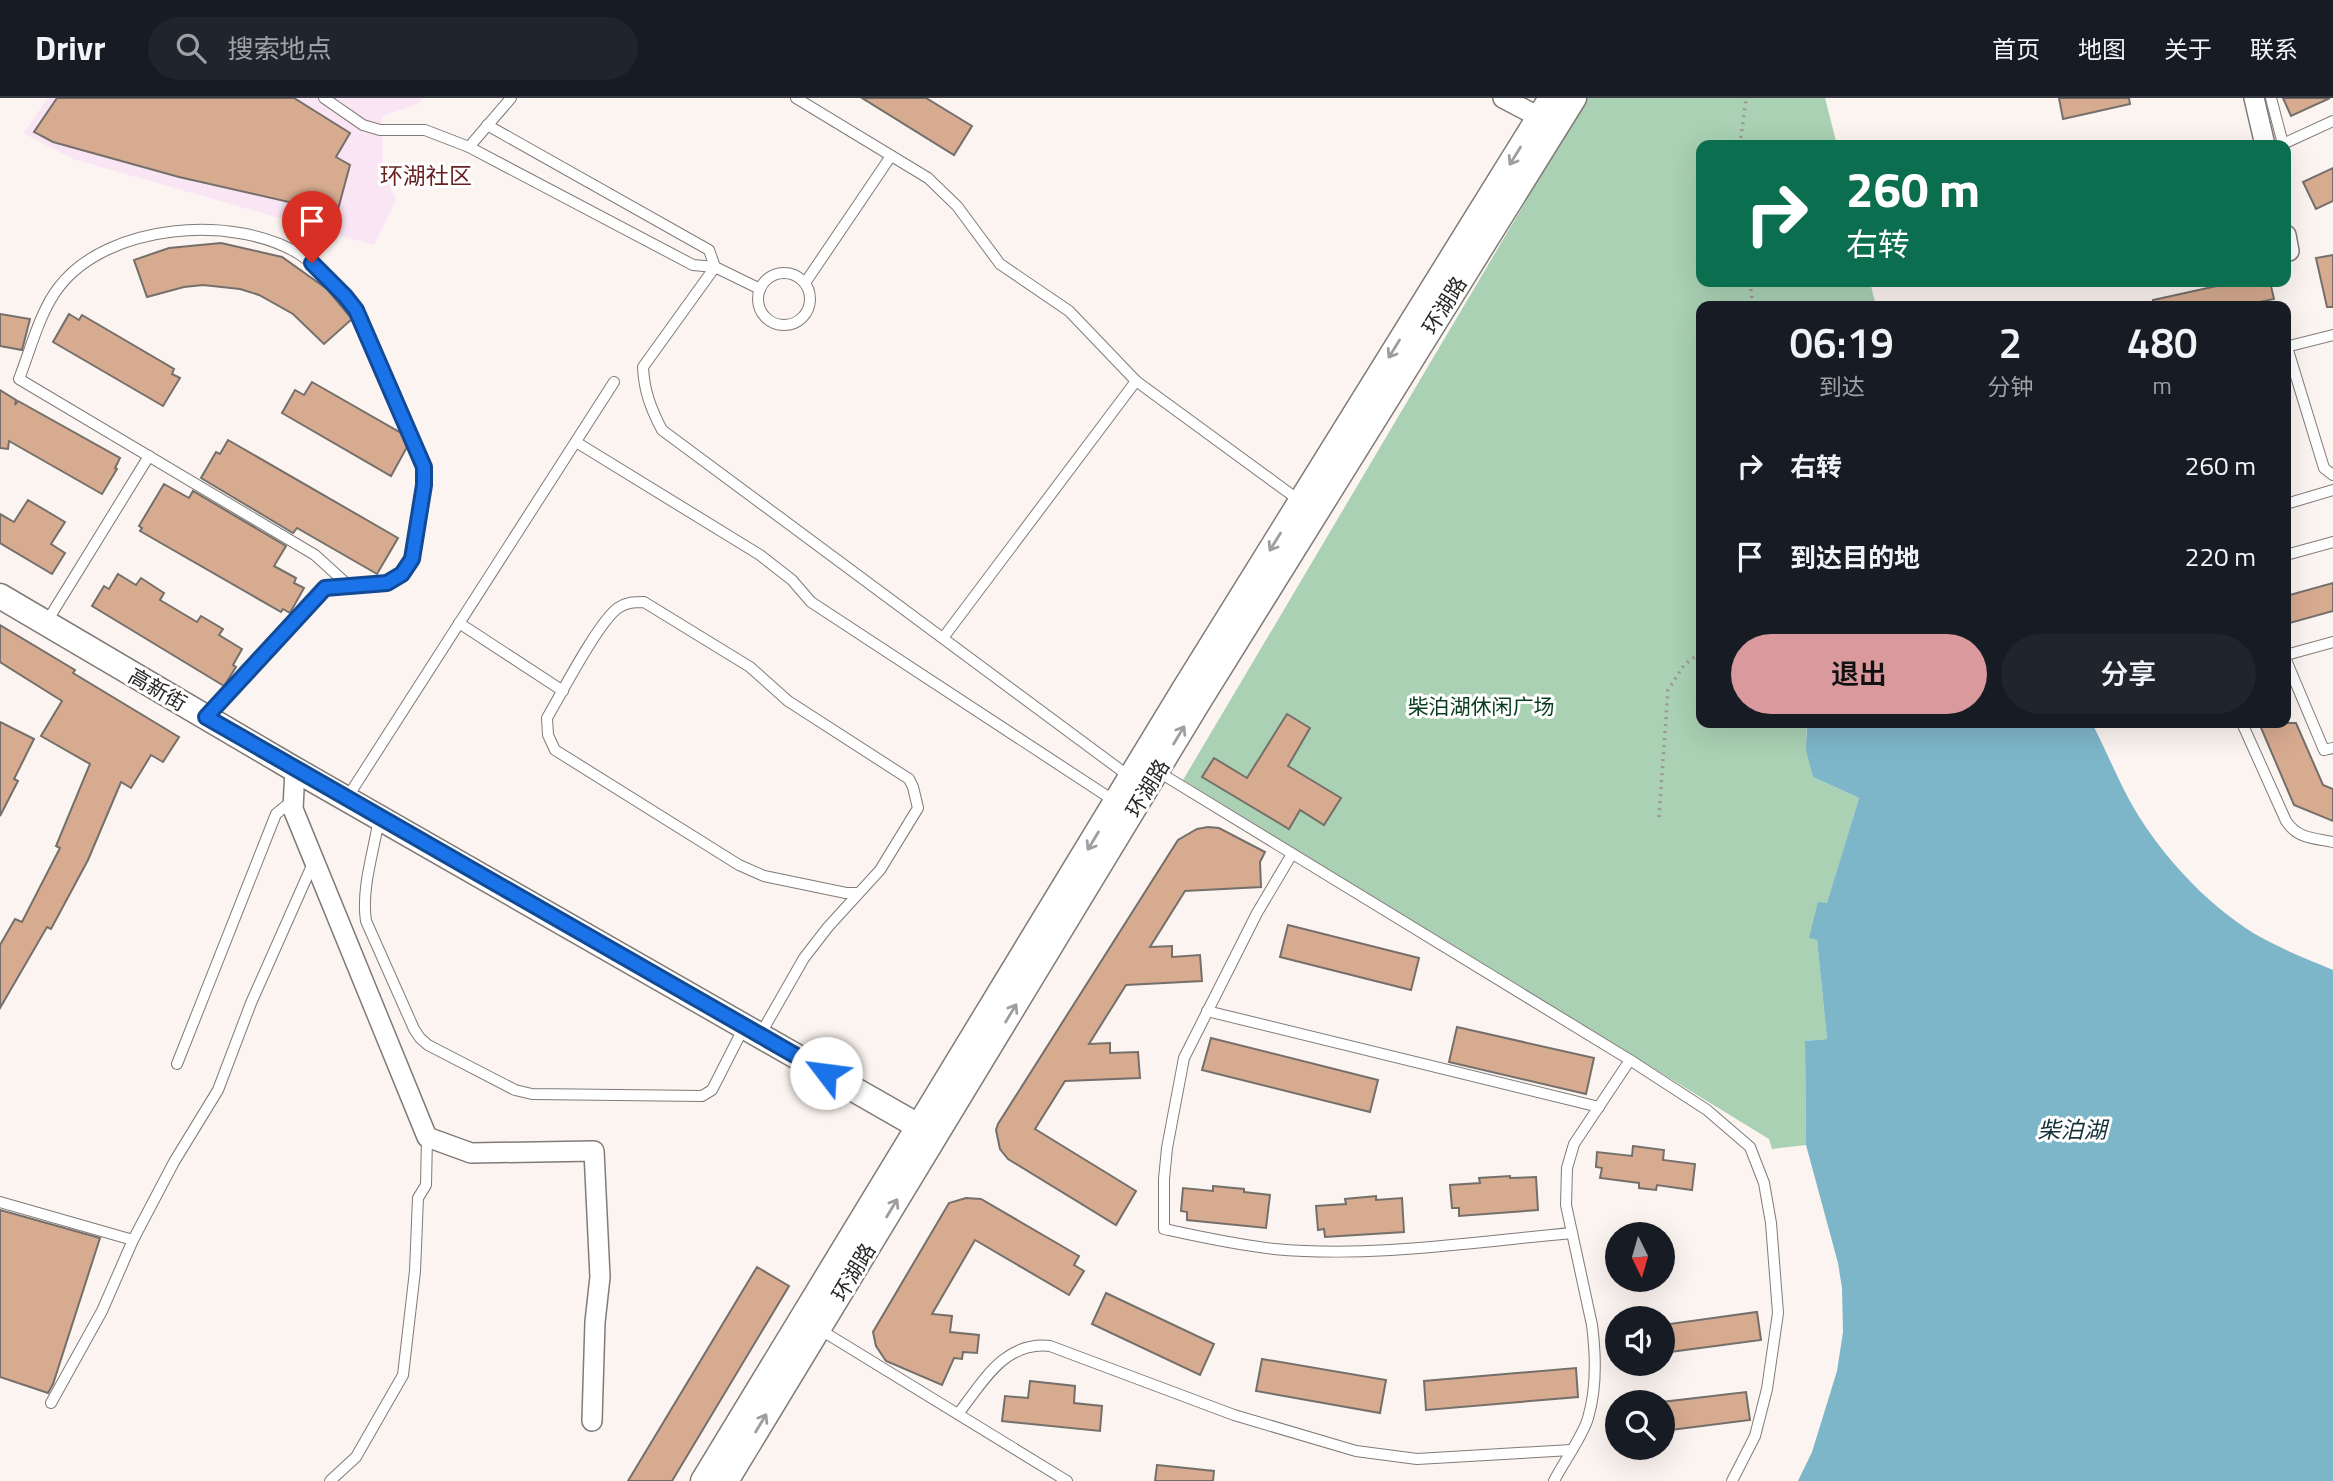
<!DOCTYPE html>
<html lang="zh">
<meta charset="utf-8">
<style>
:root{--surface:#171b24;--page:#20242c;--text:#f1f3f6;--muted:#9ea1a6;--line:#363941;--accent:#d9999d}
body{margin:0;font-family:"Titillium Web","Noto Sans SC",sans-serif;background:var(--page);color:var(--text);height:100vh;display:flex;flex-direction:column;font-size:26px;white-space:nowrap}
*{box-sizing:border-box;margin:0}
p{font-size:23px;color:var(--muted)}
.icon{flex:none;width:38px;height:38px;fill:none;stroke:currentColor;stroke-width:2;stroke-linecap:round;stroke-linejoin:round}
.map{position:relative;flex:1;overflow:hidden}
.details{position:absolute;left:1696px;top:203px;width:595px;height:427px;display:flex;flex-direction:column;background:var(--surface);border-radius:14px;box-shadow:0 7px 28px #0002}
.details>*{flex:none}
.top-card{position:absolute;left:1696px;top:42px;width:595px;height:147px;border-radius:14px;box-shadow:0 7px 28px #0002;background:#0b6e4f;color:#fff;overflow:hidden}
.needle{width:46px;rotate:175deg}
.fabs{position:absolute;left:1605px;top:1124px;display:grid;gap:14px}
.fabs a{display:grid;place-items:center;width:70px;height:70px;border-radius:50%;background:var(--surface);box-shadow:0 7px 28px #0002;font-size:35px}
.pin{position:absolute;display:grid;place-items:center;width:60px;height:60px;color:#fff;margin:-72px -30px;border-radius:50% 50% 50% 0;rotate:-45deg;box-shadow:0 0 7px #0007}
.pin .icon{rotate:45deg}
.me{position:absolute;width:77px;margin:-38px;rotate:300deg;stroke-linejoin:round;filter:drop-shadow(0 0 5px #0008)}
.turn{display:flex;align-items:center;gap:24px;height:147px;padding:0 35px;font-size:32px}
.turn .icon{width:91px;height:91px;stroke-width:2.5}
.turn b{display:block;font-size:49px;line-height:60px}
.eta{display:flex;justify-content:space-evenly;align-items:center;height:119px;text-align:center}
.eta b{font-size:42px;font-weight:600;line-height:49px}
.button{display:flex;gap:14px;margin-top:auto;padding:14px 35px}
.button a{flex:1;height:80px;border-radius:42px;background:var(--accent);color:#111;font-size:28px;font-weight:600;line-height:80px;text-align:center}
.button a+a{background:var(--page);color:var(--text)}
ul{padding:0;list-style:none}
li{display:flex;align-items:center;gap:21px;height:91px;padding:0 35px}
li div{flex:1}
li b{display:block;font-size:26px}
li em{font-style:normal}
header{display:flex;align-items:center;gap:42px;box-sizing:border-box;height:98px;padding:0 35px;background:var(--surface);border-bottom:2px solid var(--line)}
header strong{font-size:33px}
nav{display:flex;gap:38px;margin-inline-start:auto;font-size:24px}
.search{width:490px;height:63px;background:var(--page);display:flex;align-items:center;gap:18px;box-sizing:border-box;padding:0 24px;border-radius:38px;color:var(--muted);font-size:26px}
.map>svg:first-child{display:block}
.commercial{fill:#fae5f4}
.green{fill:#aad1b4}
.water{fill:#7eb6c9}
.building{fill:#d7ab90;stroke:#756f6b;stroke-width:2}
.lines{fill:none;stroke-linecap:round;stroke-linejoin:round}
.service-casing{stroke:#817b78;stroke-width:12}
.minor-casing{stroke:#817b78;stroke-width:22}
.tertiary-casing{stroke:#817b78;stroke-width:27}
.path{stroke:#9c9794;stroke-width:3.5;stroke-dasharray:2 5;stroke-linecap:butt}
.service{stroke:#fff;stroke-width:10}
.minor{stroke:#fff;stroke-width:19}
.tertiary{stroke:#fff;stroke-width:24}
.oneway{stroke:#9f9d9d}
.route-casing{stroke:#114b97;stroke-width:18}
.route{stroke:#1a73e8;stroke-width:12}
.labels{text-anchor:middle;dominant-baseline:central;stroke-width:6;stroke-linejoin:round;paint-order:stroke}
.street-label{font-size:21px;fill:#292625;stroke:#fff}
.park-label{font-size:21px;fill:#073b1e;stroke:#fff}
.neighbourhood-label{font-size:23px;fill:#682222;stroke:#fff}
.water-label{font-size:23px;font-style:italic;fill:#143139;stroke:#fff}
</style>
<header>
<strong>Drivr</strong>
<div class="search"><svg class="icon" aria-label="search" viewBox="0 0 24 24"><circle cx="10" cy="10" r="6"/><path d="M15 15l6 6"/></svg>搜索地点</div>
<nav><a>首页</a><a>地图</a><a>关于</a><a>联系</a></nav>
</header>
<div class="map">
<svg width="2333" height="1383" viewBox="0 0 2333 1383">
<rect width="100%" height="100%" fill="#fbf4f0"/>
<!-- commercial -->
<path class="commercial" d="M 48,0 L 422,0 L 419,6 L 382,18 L 383,70 L 396,102 L 374,147 L 73,61 L 23,35 Z"/>
<!-- green -->
<path class="green" d="M 1587,0 L 1825,0 L 1837,47 L 1701,47 L 1701,184 L 1870,184 L 1876,208 L 1701,208 L 1701,625 L 1807,625 L 1806,638 L 1813,679 L 1859,700 L 1827,806 L 1810,840 L 1817,842 L 1827,941 L 1805,943 L 1806,1047 L 1772,1051 L 1769,1041 L 1183,682 Z"/>
<!-- water -->
<path class="water" d="M 1807,625 L 2092,625 C 2107,654 2119,685 2135,712 C 2164,761 2214,814 2264,841 C 2286,853 2310,862 2333,872 L 2333,1383 L 1798,1383 L 1812,1354 L 1837,1273 L 1843,1234 L 1842,1190 L 1838,1165 L 1806,1047 L 1805,943 L 1827,941 L 1817,842 L 1809,840 L 1818,804 L 1827,805 L 1859,700 L 1813,679 L 1806,652 Z"/>
<!-- building -->
<g class="building">
<path d="M 57,0 L 294,0 L 350,35 L 336,59 L 350,67 L 337,115 L 179,79 L 53,44 L 34,34 Z"/>
<path d="M 862,0 L 926,0 L 972,28 L 954,57 Z"/>
<path d="M 2059,0 L 2129,0 L 2130,6 L 2063,21 Z"/>
<path d="M 2283,0 L 2330,0 L 2291,18 Z"/>
<path d="M 2333,70 L 2333,103 L 2316,111 L 2303,84 Z"/>
<path d="M 221,145 L 282,159 L 327,191 L 352,221 L 324,246 L 293,216 L 259,197 L 240,191 L 203,187 L 184,189 L 147,199 L 134,162 L 169,150 Z"/>
<path d="M 2333,157 L 2333,209 L 2327,209 L 2316,160 Z"/>
<path d="M 2235,184 L 2270,184 L 2274,201 L 2240,208 L 2154,208 L 2153,202 Z"/>
<path d="M 0,216 L 30,221 L 22,252 L 0,248 Z"/>
<path d="M 69,216 L 79,222 L 82,217 L 174,271 L 172,276 L 180,280 L 163,308 L 53,244 Z"/>
<path d="M 312,284 L 401,335 L 407,349 L 391,378 L 282,315 L 295,292 L 304,297 Z"/>
<path d="M 0,292 L 16,302 L 15,307 L 18,303 L 120,360 L 115,370 L 117,371 L 102,396 L 9,343 L 8,351 L 0,350 Z"/>
<path d="M 228,342 L 398,440 L 377,476 L 297,430 L 293,435 L 201,380 L 216,354 L 220,356 Z"/>
<path d="M 164,386 L 189,400 L 193,393 L 286,448 L 274,468 L 296,480 L 294,485 L 304,490 L 290,515 L 283,511 L 281,514 L 140,433 L 142,430 L 139,428 Z"/>
<path d="M 28,402 L 65,424 L 51,446 L 65,455 L 52,476 L 0,445 L 0,416 L 14,424 Z"/>
<path d="M 118,476 L 136,487 L 141,480 L 164,495 L 160,502 L 197,524 L 201,518 L 223,531 L 219,537 L 242,551 L 233,567 L 236,569 L 224,588 L 92,508 L 104,488 L 109,491 Z"/>
<path d="M 2333,485 L 2333,513 L 2286,526 L 2286,498 Z"/>
<path d="M 0,527 L 75,572 L 73,575 L 179,639 L 163,664 L 151,657 L 131,690 L 121,684 L 88,762 L 51,831 L 47,829 L 0,910 L 0,847 L 15,821 L 22,824 L 60,750 L 56,748 L 90,666 L 41,638 L 62,603 L 0,564 Z"/>
<path d="M 1287,616 L 1310,630 L 1288,668 L 1341,700 L 1324,727 L 1300,712 L 1289,731 L 1202,679 L 1214,660 L 1247,680 Z"/>
<path d="M 0,624 L 34,641 L 14,681 L 18,683 L 0,718 Z"/>
<path d="M 2259,625 L 2296,625 L 2323,687 L 2333,691 L 2333,723 L 2294,707 Z"/>
<path d="M 1208,729 L 1219,730 L 1265,754 L 1260,764 L 1261,789 L 1185,793 L 1150,849 L 1172,848 L 1172,859 L 1200,857 L 1202,883 L 1126,887 L 1089,946 L 1110,945 L 1110,955 L 1138,954 L 1140,980 L 1065,983 L 1035,1031 L 1136,1093 L 1116,1127 L 1008,1061 L 1000,1051 L 996,1032 L 998,1026 L 1178,742 L 1197,731 Z"/>
<path d="M 1288,827 L 1419,860 L 1411,892 L 1280,859 Z"/>
<path d="M 1457,929 L 1594,960 L 1586,996 L 1449,964 Z"/>
<path d="M 1211,940 L 1378,982 L 1370,1014 L 1202,972 Z"/>
<path d="M 1633,1048 L 1664,1052 L 1663,1062 L 1695,1066 L 1692,1092 L 1657,1087 L 1656,1092 L 1639,1090 L 1639,1085 L 1600,1080 L 1602,1070 L 1596,1069 L 1597,1054 L 1632,1058 Z"/>
<path d="M 1510,1078 L 1510,1080 L 1536,1079 L 1538,1112 L 1459,1118 L 1459,1110 L 1452,1110 L 1450,1087 L 1480,1085 L 1479,1080 Z"/>
<path d="M 1213,1088 L 1244,1091 L 1244,1094 L 1270,1097 L 1266,1130 L 1187,1122 L 1187,1114 L 1181,1113 L 1183,1090 L 1213,1093 Z"/>
<path d="M 1376,1098 L 1376,1102 L 1402,1100 L 1404,1134 L 1325,1139 L 1324,1131 L 1318,1132 L 1316,1108 L 1346,1106 L 1345,1101 Z"/>
<path d="M 966,1100 L 981,1101 L 1079,1158 L 1074,1167 L 1084,1173 L 1069,1197 L 975,1142 L 932,1216 L 952,1218 L 950,1234 L 979,1237 L 977,1255 L 963,1254 L 962,1261 L 954,1260 L 942,1287 L 886,1263 L 876,1248 L 873,1234 L 949,1105 Z"/>
<path d="M 0,1112 L 100,1140 L 53,1286 L 48,1295 L 0,1279 Z"/>
<path d="M 757,1169 L 789,1188 L 672,1383 L 628,1383 Z"/>
<path d="M 1106,1195 L 1214,1246 L 1200,1277 L 1092,1226 Z"/>
<path d="M 1757,1214 L 1761,1242 L 1662,1255 L 1662,1227 Z"/>
<path d="M 1262,1261 L 1386,1282 L 1380,1315 L 1256,1293 Z"/>
<path d="M 1576,1270 L 1578,1299 L 1426,1312 L 1424,1283 Z"/>
<path d="M 1030,1283 L 1075,1288 L 1074,1305 L 1102,1308 L 1100,1333 L 1002,1323 L 1005,1298 L 1028,1300 Z"/>
<path d="M 1746,1294 L 1750,1322 L 1662,1333 L 1662,1304 Z"/>
<path d="M 1157,1367 L 1214,1373 L 1213,1383 L 1155,1383 Z"/>
</g>
<g class="lines">
<!-- service casing -->
<g class="service-casing">
<g id="service">
<path d="M 324,0 L 363,27 L 380,32 L 425,32 L 469,49 L 693,167 L 715,169 L 760,191"/>
<path d="M 796,0 L 928,80 L 957,108 L 1000,166 L 1069,213 L 1136,283 L 1300,403"/>
<path d="M 2271,0 L 2283,46 L 2333,23"/>
<path d="M 487,27 L 709,152 L 715,169"/>
<path d="M 469,49 L 511,0"/>
<path d="M 715,169 L 643,269 C 644,293 651,311 662,332 L 1130,679"/>
<circle cx="784" cy="201" r="26"/>
<path d="M 805,185 L 891,58"/>
<path d="M 2286,249 L 2333,237"/>
<path d="M 2287,249 L 2324,370 L 2333,377"/>
<path d="M 576,344 L 760,457 L 792,482 L 811,504 L 1116,704"/>
<path d="M 2286,406 L 2333,392"/>
<path d="M 2286,457 L 2333,444"/>
<path d="M 46,525 L 149,358"/>
<path d="M 459,525 L 563,593"/>
<path d="M 943,540 L 1136,283"/>
<path d="M 2286,557 L 2333,544"/>
<path d="M 2286,562 L 2324,652 L 2333,650"/>
<path d="M 207,619 L 325,490 L 387,485 L 402,476 L 412,461 L 424,387 L 424,369 L 356,212 C 340,192 321,170 299,156 C 234,116 108,125 59,189 C 40,213 30,253 19,281 L 315,457 L 348,487"/>
<path d="M 2242,625 L 2286,723 C 2298,741 2314,740 2333,744"/>
<path d="M 1157,673 L 1630,962 L 1707,1012 L 1750,1049 L 1764,1085 L 1771,1125 L 1778,1215 L 1767,1291 L 1755,1338 L 1732,1383"/>
<path d="M 347,700 L 614,284"/>
<path d="M 379,720 C 374,753 361,790 366,823 L 414,931 L 420,940 L 428,947 L 515,992 L 532,996 L 702,998 L 712,992 L 744,929"/>
<path d="M 1292,756 L 1257,815 L 1184,960 L 1167,1050 L 1164,1081 L 1164,1131 C 1201,1139 1237,1147 1274,1151 C 1373,1160 1473,1144 1572,1135"/>
<path d="M 1207,913 L 1599,1009"/>
<path d="M 760,937 L 804,860 L 828,829 L 880,772 L 918,710 L 913,689 L 909,681 L 788,603 L 750,569 L 644,504 C 634,504 627,504 618,510 C 599,523 561,596 547,620 L 548,637 L 555,652 L 739,767 L 764,778 L 846,795 L 858,795"/>
<path d="M 177,966 L 276,716 L 292,703"/>
<path d="M 0,1104 L 133,1142"/>
<path d="M 819,1231 L 1067,1383"/>
<path d="M 51,1305 L 102,1213 L 133,1142 L 174,1064 L 218,992 L 251,905 L 314,763"/>
<path d="M 958,1316 C 983,1284 1004,1243 1050,1248 L 1234,1317 L 1356,1353 L 1417,1361 L 1571,1352"/>
<path d="M 330,1383 L 356,1359 L 403,1277 L 415,1173 L 418,1100 L 426,1087 L 427,1039"/>
<path d="M 1554,1383 C 1563,1365 1583,1338 1588,1320 C 1597,1290 1596,1258 1592,1227 L 1566,1107 L 1567,1070 L 1574,1046 L 1630,962"/>
</g>
</g>
<!-- minor casing -->
<g class="minor-casing">
<g id="minor">
<path d="M 1503,0 L 1539,19"/>
<path d="M 2254,0 L 2265,47"/>
<path d="M 2286,137 L 2289,153"/>
<path d="M 295,671 L 293,711 L 427,1039 L 471,1055 L 594,1053 L 600,1179 L 595,1224 L 592,1323"/>
</g>
</g>
<!-- tertiary casing -->
<g class="tertiary-casing">
<g id="tertiary">
<path d="M 0,498 L 289,668 L 932,1036"/>
<path d="M 703,1383 L 1183,593 L 1551,0"/>
<path d="M 726,1383 L 1199,603 L 1574,0"/>
</g>
</g>
<!-- path -->
<g class="path">
<path d="M 1740,47 L 1746,0"/>
<path d="M 1750,184 L 1753,208"/>
<path d="M 1659,719 L 1668,592 L 1684,567 L 1701,554"/>
</g>
<!-- service -->
<use href="#service" class="service"/>
<!-- minor -->
<use href="#minor" class="minor"/>
<!-- tertiary -->
<use href="#tertiary" class="tertiary"/>
</g>
<!-- one-way arrows -->
<defs><path id="oneway-shaft" d="M-6 0H5M1.5-3L5.5 0L1.5 3" fill="none" stroke-width="1.6" stroke-linecap="round" stroke-linejoin="round" transform="scale(1.75)"/></defs>
<g class="oneway">
<use href="#oneway-shaft" transform="translate(1515 58) rotate(122)"/>
<use href="#oneway-shaft" transform="translate(1394 251) rotate(122)"/>
<use href="#oneway-shaft" transform="translate(1275 444) rotate(122)"/>
<use href="#oneway-shaft" transform="translate(1179 637) rotate(-59)"/>
<use href="#oneway-shaft" transform="translate(1093 743) rotate(121)"/>
<use href="#oneway-shaft" transform="translate(1011 915) rotate(-59)"/>
<use href="#oneway-shaft" transform="translate(892 1110) rotate(-59)"/>
<use href="#oneway-shaft" transform="translate(761 1325) rotate(-59)"/>
</g>
<g class="lines">
<!-- route casing -->
<g class="route-casing">
<path id="route" d="M 312,165 L 345,198 L 356,212 L 424,369 L 424,387 L 412,461 L 402,476 L 387,485 L 325,490 L 206,619 L 826,975"/>
</g>
<!-- route -->
<use href="#route" class="route"/>
</g>
<g class="labels">
<!-- street labels -->
<g class="street-label">
<text transform="translate(1444 207) rotate(-58)">环湖路</text>
<text transform="translate(158 591) rotate(30)">高新街</text>
<text transform="translate(1147 690) rotate(-59)">环湖路</text>
<text transform="translate(853 1174) rotate(-59)">环湖路</text>
</g>
<!-- park labels -->
<g class="park-label">
<text x="1481" y="608">柴泊湖休闲广场</text>
</g>
<!-- neighbourhood labels -->
<g class="neighbourhood-label">
<text x="426" y="77">环湖社区</text>
</g>
<!-- water labels -->
<g class="water-label">
<text x="2072" y="1031">柴泊湖</text>
</g>
</g>
</svg>
<div class="fabs">
<a><svg class="needle" viewBox="-14 -14 28 28"><path d="M0-13l5 13h-10z" fill="#e53935"/><path d="M0 13l5-13h-10z" fill="#9ea1a6"/></svg></a>
<a><svg class="icon" aria-label="sound" viewBox="0 0 24 24"><path d="M4 9h4l5-4v14l-5-4H4zM17 9q2 3 0 6"/></svg></a>
<a><svg class="icon" aria-label="search" viewBox="0 0 24 24"><circle cx="10" cy="10" r="6"/><path d="M15 15l6 6"/></svg></a>
</div>
<div class="pin" style="left:312px;top:165px;background:#d93025"><svg class="icon" aria-label="arrive" viewBox="0 0 24 24"><path d="M6 21V4h12l-3 4 3 4H6"/></svg></div>
<svg class="me" style="left:826px;top:975px" viewBox="-20 -20 40 40"><circle r="19" fill="#fff"/><path d="M0-13L10 11 0 6-10 11z" fill="#1a73e8"/></svg>
<div class="top-card">
<div class="turn"><svg class="icon" aria-label="right" viewBox="0 0 24 24"><path d="M7 20v-9h11M14 6l5 5-5 5"/></svg><div><b>260 m</b>右转</div></div>
</div>
<section class="details">
<div class="eta">
<div><b>06:19</b><p>到达</p></div>
<div><b>2</b><p>分钟</p></div>
<div><b>480</b><p>m</p></div>
</div>
<ul>
<li><svg class="icon" aria-label="right" viewBox="0 0 24 24"><path d="M7 20v-9h11M14 6l5 5-5 5"/></svg><div><b>右转</b></div><em>260 m</em></li>
<li><svg class="icon" aria-label="arrive" viewBox="0 0 24 24"><path d="M6 21V4h12l-3 4 3 4H6"/></svg><div><b>到达目的地</b></div><em>220 m</em></li>
</ul>
<div class="button"><a>退出</a><a>分享</a></div>
</section>
</div>
